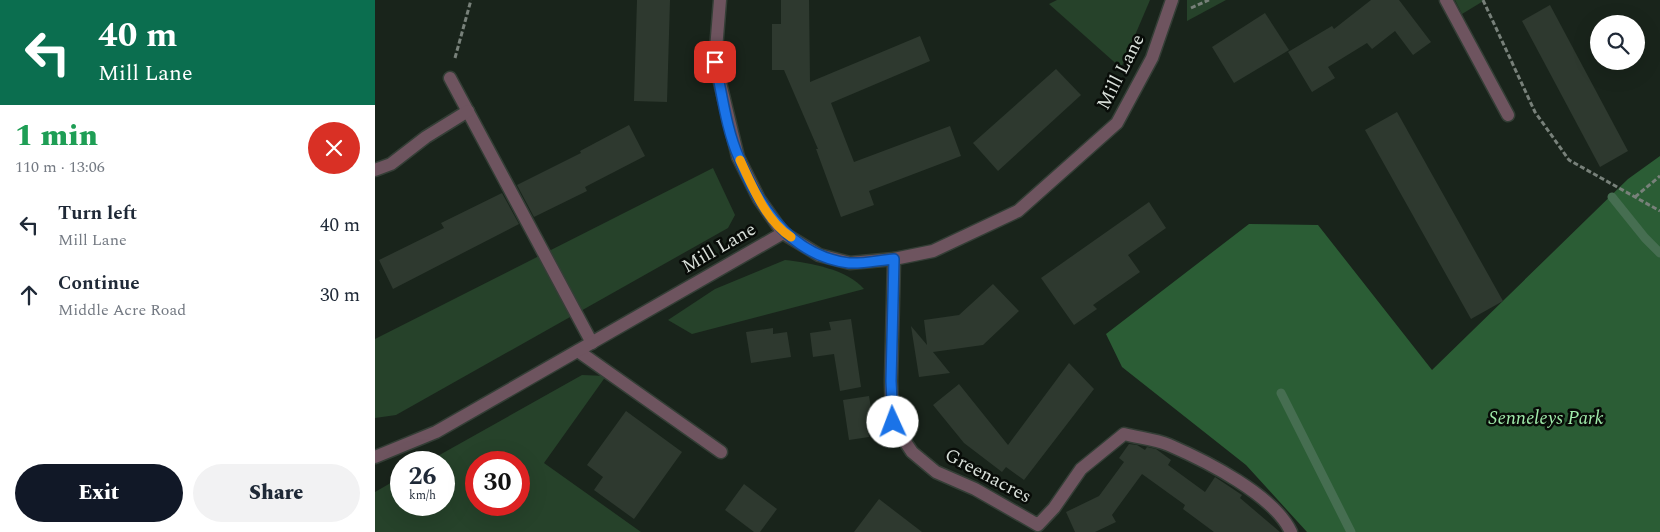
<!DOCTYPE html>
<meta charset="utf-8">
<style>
:root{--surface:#fff;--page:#f2f2f3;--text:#1f2937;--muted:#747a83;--accent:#111827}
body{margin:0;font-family:Spectral,serif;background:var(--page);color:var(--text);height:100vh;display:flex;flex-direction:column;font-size:19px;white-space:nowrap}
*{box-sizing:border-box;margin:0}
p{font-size:16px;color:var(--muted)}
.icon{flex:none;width:28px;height:28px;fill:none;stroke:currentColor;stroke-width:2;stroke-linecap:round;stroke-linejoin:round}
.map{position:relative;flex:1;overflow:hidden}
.details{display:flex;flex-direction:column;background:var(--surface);width:375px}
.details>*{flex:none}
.top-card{background:#0b6e4f;color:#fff;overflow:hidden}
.buttons{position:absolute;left:1215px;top:15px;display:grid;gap:10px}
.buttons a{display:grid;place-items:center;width:55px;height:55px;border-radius:50%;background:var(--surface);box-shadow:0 5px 20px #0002;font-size:25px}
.speed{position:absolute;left:15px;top:451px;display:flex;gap:10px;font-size:25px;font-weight:700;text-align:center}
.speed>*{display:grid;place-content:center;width:65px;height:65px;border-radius:50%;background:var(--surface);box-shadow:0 5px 20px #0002;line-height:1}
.speed small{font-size:12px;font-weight:400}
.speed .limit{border:8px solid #d22;background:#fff;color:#111}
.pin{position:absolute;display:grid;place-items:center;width:42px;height:42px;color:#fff;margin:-21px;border-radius:10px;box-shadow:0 2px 8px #0006}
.me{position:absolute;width:55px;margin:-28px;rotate:358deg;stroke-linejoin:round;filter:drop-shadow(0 0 4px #0008)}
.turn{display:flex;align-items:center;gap:18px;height:105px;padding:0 15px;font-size:22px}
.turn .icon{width:65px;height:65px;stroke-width:2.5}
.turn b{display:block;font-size:35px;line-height:42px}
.round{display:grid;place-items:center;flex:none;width:52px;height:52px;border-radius:26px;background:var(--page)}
.head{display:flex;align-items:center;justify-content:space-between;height:85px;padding:0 15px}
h1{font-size:30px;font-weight:800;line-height:38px;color:#1e9e55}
.cta{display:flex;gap:10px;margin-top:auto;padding:10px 15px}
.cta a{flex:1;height:58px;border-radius:30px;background:var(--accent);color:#fff;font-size:20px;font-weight:800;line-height:58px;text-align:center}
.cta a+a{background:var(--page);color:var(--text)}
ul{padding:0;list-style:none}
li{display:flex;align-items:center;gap:15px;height:70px;padding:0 15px}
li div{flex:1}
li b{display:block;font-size:19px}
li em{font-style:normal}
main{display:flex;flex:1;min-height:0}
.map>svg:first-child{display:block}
.green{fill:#26422a;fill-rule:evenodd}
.forest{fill:#2b5d35}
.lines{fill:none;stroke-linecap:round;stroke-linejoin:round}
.stream{stroke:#466e51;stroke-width:9}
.building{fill:#2e392f}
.minor-casing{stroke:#343e36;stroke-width:15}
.path{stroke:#78817a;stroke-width:3;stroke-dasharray:5 2.5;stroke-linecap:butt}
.minor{stroke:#6e545f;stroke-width:12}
.route-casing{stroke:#114b97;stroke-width:12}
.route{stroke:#1a73e8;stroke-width:9}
.slow{stroke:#f59e0b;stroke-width:9}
.labels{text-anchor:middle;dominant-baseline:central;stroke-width:5;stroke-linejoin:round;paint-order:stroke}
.street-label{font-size:19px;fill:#d8dfd9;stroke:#080c08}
.park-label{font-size:19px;font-style:italic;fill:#a0ebaa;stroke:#080c08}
</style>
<main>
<section class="details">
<div class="top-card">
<div class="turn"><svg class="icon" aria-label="left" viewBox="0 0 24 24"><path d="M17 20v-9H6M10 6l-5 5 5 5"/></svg><div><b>40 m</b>Mill Lane</div></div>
</div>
<div class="head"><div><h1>1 min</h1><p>110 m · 13:06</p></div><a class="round" style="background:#d93025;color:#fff"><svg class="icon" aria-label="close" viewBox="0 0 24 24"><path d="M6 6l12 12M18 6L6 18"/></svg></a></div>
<ul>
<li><svg class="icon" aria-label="left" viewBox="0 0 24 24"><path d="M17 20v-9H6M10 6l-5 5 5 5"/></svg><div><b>Turn left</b><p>Mill Lane</p></div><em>40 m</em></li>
<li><svg class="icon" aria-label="ahead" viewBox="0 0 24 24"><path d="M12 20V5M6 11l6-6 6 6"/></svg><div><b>Continue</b><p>Middle Acre Road</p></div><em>30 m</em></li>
</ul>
<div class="cta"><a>Exit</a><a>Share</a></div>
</section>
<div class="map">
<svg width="1285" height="532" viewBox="0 0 1285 532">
<rect width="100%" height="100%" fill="#19241b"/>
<!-- green -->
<g class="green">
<path d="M 682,0 L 775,0 L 746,68 L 674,4 Z"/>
<path d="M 812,0 L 851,0 L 812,21 Z"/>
<path d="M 1080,0 L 1110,0 L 1087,14 Z"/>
<path d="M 338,168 L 360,215 L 353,228 L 21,415 L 0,418 L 0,339 Z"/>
<path d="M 410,260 C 435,263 472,269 489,289 L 317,334 L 293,320 L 340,289 Z"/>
<path d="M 207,375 L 231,376 L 169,463 L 266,532 L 0,532 L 0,492 L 26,477 L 26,505 L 69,505 L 69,462 L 52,462 ZM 101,462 L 144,462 L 144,505 L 101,505 Z"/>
</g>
<!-- forest -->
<path class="forest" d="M 1285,156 L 1285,532 L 932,532 L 871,465 L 747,367 L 731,334 L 874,224 L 943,225 L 1057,370 L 1253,179 Z"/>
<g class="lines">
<!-- stream -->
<g class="stream">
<path d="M 1237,197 L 1270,238 L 1285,253"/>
<path d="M 906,393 L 976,532"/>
</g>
</g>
<!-- building -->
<g class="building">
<path d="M 262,0 L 295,0 L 292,102 L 259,101 Z"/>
<path d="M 406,0 L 434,0 L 435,82 L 545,36 L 555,61 L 456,103 L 479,162 L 575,126 L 586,156 L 494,191 L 499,205 L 466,217 L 441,149 L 443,149 L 409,70 L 397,70 L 397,24 L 406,24 Z"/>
<path d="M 996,0 L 1024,0 L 1056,42 L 1038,55 L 1020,31 L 997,49 L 992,43 L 953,67 L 960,78 L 937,92 L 913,52 L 957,26 L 959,29 Z"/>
<path d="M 1175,5 L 1253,151 L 1225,167 L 1147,21 Z"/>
<path d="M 890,13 L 914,50 L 859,83 L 837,47 Z"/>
<path d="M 681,69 L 706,95 L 623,171 L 598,143 Z"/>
<path d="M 1022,112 L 1128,301 L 1096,319 L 990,130 Z"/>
<path d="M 254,125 L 270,156 L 210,187 L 212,191 L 159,217 L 142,185 L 206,153 L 205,151 Z"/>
<path d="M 127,193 L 144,224 L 18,289 L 4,260 L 69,228 L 66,223 Z"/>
<path d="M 774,202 L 791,228 L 753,255 L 765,272 L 718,305 L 722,309 L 699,325 L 666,278 Z"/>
<path d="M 618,284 L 644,311 L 608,345 L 558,352 L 575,373 L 544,377 L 536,326 L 552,345 L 549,320 L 584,315 Z"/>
<path d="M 476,319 L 486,387 L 465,391 L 459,354 L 438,357 L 435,333 L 456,330 L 454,322 Z"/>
<path d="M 398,328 L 398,334 L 412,332 L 416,357 L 376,363 L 371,332 Z"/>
<path d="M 694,363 L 719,389 L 649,480 L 631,467 L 627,472 L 589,443 L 558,405 L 584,384 L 633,445 Z"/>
<path d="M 494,396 L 498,420 L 492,421 L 494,437 L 474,440 L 468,400 Z"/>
<path d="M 251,411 L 307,452 L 259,519 L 219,490 L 228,477 L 212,465 Z"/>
<path d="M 754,444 L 762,445 L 770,450 L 772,447 L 781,449 L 796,460 L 793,465 L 830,492 L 840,477 L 867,495 L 865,498 L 905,532 L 839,532 L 808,509 L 810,505 L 767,474 L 737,515 L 741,522 L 720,532 L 700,532 L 691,512 L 724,496 L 749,462 L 744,458 Z"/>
<path d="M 369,484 L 402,509 L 385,532 L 379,532 L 350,510 Z"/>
<path d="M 504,499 L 547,532 L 479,532 Z"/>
</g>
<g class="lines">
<!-- minor casing -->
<g class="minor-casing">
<g id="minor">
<path d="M 345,0 L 340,62 L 363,157 L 384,199 L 408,233 L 444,255 L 475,263 L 519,259 L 558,251 L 643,211 L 742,123 L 777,58 L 797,0"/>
<path d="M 1071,0 L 1133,115"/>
<path d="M 75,78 L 217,343"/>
<path d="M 0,170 L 16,164 L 51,137 L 93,111"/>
<path d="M 519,259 L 516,381 L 517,422 L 537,452 L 561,472 L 600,489 L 663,525 L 679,508 L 706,469 L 749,434 C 764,438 780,439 794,445 C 831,461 899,495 916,532"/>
<path d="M 203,351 L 346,452"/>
<path d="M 0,457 L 61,432 L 408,233"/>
</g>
</g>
<!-- path -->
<g class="path">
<path d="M 1108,0 L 1160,112 L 1194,160 L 1285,211"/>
<path d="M 816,8 L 834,0"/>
<path d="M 80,58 L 96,0"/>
<path d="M 1260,197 L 1285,176"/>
</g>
<!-- minor -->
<use href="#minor" class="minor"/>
</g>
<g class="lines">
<!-- route casing -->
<g class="route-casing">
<path id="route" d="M 340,62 C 347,93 351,129 364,158 C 384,208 417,256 474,263 C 488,264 505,260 519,259 L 516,381 L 518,422"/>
</g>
<!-- route -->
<use href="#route" class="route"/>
<!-- slow -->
<path class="slow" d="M 365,160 C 377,186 391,221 416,237"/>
</g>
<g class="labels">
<!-- street labels -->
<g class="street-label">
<text transform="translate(746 72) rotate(-63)">Mill Lane</text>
<text transform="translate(344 248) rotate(-30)">Mill Lane</text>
<text transform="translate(613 476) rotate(28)">Greenacres</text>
</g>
<!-- park labels -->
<g class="park-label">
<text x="1171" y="418">Senneleys Park</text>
</g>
</g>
</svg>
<div class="buttons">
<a><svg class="icon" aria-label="search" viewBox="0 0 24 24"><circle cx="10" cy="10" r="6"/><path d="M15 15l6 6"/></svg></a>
</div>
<div class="speed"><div>26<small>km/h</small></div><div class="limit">30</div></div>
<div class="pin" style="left:340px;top:62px;background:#d93025"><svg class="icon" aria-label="arrive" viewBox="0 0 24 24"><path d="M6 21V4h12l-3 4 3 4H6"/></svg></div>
<svg class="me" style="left:518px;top:422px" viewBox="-20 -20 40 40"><circle r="19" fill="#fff"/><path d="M0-13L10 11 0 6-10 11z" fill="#1a73e8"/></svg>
</div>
</main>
